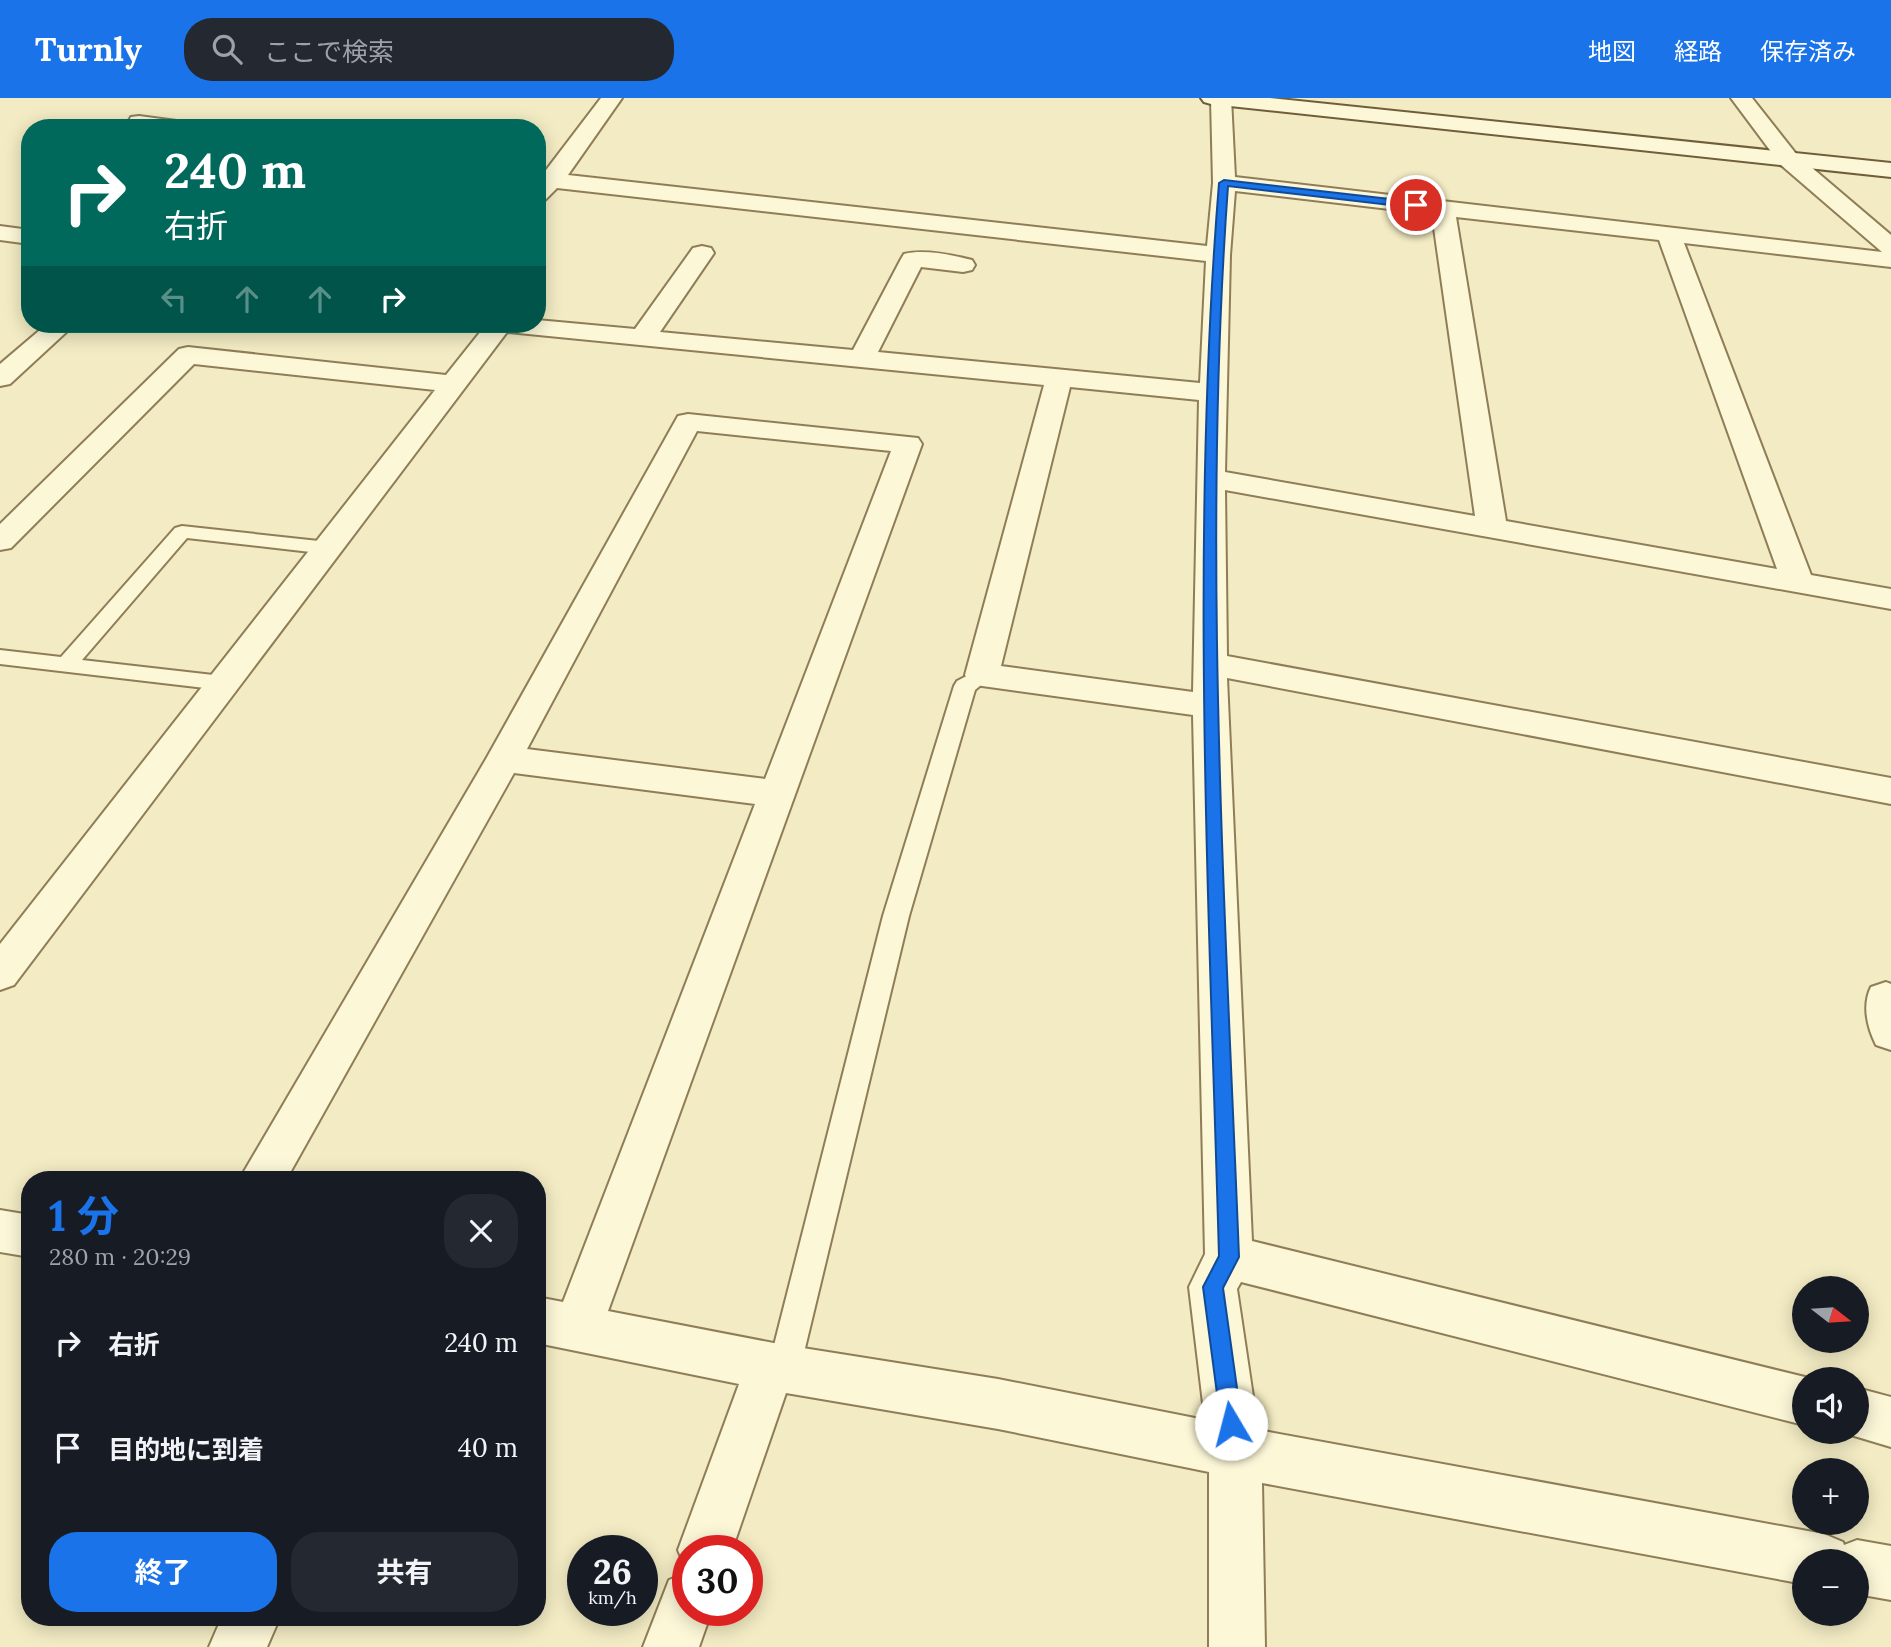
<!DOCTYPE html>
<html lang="ja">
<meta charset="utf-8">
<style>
:root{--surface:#171b24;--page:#242831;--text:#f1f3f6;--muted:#9ea1a6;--accent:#1a73e8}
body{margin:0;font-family:Lora,"Noto Sans JP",serif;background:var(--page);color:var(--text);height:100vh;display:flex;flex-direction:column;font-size:26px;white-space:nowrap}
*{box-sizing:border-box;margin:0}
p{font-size:23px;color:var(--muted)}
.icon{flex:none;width:38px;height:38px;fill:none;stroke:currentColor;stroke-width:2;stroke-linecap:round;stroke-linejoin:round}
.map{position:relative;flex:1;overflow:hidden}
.details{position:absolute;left:21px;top:1073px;width:525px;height:455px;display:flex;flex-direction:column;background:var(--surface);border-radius:28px;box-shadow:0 4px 18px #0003}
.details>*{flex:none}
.guide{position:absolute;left:21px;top:21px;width:525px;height:214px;border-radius:28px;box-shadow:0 4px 18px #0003;background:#00695c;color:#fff;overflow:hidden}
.needle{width:46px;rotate:107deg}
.buttons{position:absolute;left:1792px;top:1178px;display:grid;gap:14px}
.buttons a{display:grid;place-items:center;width:77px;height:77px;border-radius:50%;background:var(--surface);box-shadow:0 4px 18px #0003;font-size:35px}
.speed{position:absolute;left:567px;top:1437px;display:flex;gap:14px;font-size:35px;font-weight:700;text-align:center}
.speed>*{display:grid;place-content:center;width:91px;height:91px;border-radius:50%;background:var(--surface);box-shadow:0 4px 18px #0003;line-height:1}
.speed small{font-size:18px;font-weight:400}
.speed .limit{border:10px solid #d22;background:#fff;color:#111}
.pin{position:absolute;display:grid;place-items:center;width:60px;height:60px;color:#fff;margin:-30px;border:4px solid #fff;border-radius:50%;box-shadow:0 2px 7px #0007}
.me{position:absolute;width:77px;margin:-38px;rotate:352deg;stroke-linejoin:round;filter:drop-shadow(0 0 5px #0008)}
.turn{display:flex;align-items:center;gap:24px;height:147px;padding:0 28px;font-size:32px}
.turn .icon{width:91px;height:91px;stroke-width:2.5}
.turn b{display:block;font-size:49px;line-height:60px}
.lanes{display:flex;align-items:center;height:66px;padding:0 28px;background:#0003;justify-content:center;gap:35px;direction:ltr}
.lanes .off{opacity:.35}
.round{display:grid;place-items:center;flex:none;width:74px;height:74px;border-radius:28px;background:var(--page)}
.headline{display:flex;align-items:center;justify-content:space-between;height:119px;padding:0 28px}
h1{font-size:42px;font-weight:700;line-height:52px;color:var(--accent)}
.cta{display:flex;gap:14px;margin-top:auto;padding:14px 28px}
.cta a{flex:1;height:80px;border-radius:28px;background:var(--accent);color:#fff;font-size:28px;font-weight:700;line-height:80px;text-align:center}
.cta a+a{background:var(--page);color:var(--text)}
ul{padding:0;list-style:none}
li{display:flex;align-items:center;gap:21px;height:105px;padding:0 28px}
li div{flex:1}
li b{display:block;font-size:26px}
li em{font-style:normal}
header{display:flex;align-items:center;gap:42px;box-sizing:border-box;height:98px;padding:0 35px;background:var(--accent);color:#fff}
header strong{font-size:33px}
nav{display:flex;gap:38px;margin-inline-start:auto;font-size:24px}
.search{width:490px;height:63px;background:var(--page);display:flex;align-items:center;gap:18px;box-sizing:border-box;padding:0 24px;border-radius:28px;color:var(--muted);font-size:26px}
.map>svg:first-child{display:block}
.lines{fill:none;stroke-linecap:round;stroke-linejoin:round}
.lane-casing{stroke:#8f7d57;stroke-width:4}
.street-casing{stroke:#8f7d57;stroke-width:4}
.secondary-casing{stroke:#705e3b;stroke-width:4}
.lane{fill:#fcf7d7;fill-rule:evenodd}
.street{fill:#fcf7d7;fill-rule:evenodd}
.secondary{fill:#fcf7d7;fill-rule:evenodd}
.route{fill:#1a73e8;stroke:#114b97;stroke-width:2}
</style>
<header>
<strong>Turnly</strong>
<div class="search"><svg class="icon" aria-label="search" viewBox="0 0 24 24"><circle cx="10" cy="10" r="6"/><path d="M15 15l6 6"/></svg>ここで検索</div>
<nav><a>地図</a><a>経路</a><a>保存済み</a></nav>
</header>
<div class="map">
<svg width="1891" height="1549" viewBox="0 0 1891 1549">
<rect width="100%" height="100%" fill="#f2ebc3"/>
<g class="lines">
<!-- lane casing -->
<g class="lane-casing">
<g id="lane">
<path d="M 182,428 L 328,444 L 335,446 L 338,450 L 335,454 L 328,456 L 187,440 L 82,562 L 222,578 L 230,580 L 233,585 L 230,590 L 222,592 L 0,566 L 0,552 L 61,559 L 175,430 Z"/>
<path d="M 982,570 L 990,572 L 993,577 L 975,592 L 909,818 L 800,1271 L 795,1282 L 784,1286 L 773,1282 L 768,1271 L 883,818 L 954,588 L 957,583 Z"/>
</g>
</g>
<!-- street casing -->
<g class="street-casing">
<g id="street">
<path d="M 601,0 L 622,0 L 568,77 L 1207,148 L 1213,85 L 1211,1 L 1231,0 L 1235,79 L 1882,154 L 1781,67 L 1731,0 L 1752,0 L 1797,57 L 1891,137 L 1891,169 L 1684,145 L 1811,477 L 1891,491 L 1891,511 L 1225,392 L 1227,558 L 1891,680 L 1891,706 L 1227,580 L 1252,1143 L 1813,1281 L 1804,1281 L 1804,1327 L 1241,1184 L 1237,1191 L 1258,1332 L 1824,1436 L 1843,1444 L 1844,1447 L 1857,1442 L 1891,1448 L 1891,1502 L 1857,1496 L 1857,1463 L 1804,1463 L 1804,1486 L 1262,1385 L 1265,1549 L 1209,1549 L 1209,1374 L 998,1331 L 786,1295 L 732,1452 L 688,1452 L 686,1471 L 678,1452 L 739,1286 L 537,1245 L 537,1199 L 563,1204 L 755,706 L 514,675 L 286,1082 L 239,1082 L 486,661 L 678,318 L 688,316 L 918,340 L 922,346 L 608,1213 L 784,1247 L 998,1281 L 1205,1322 L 1189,1189 L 1205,1156 L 1193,617 L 982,588 L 970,585 L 965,577 L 1044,287 L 507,234 L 14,887 L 0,892 L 0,846 L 435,292 L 194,266 L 11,450 L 0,452 L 0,426 L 179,251 L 188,249 L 446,277 L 485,228 L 483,226 L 537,226 L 537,222 L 635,231 L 693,150 L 702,148 L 711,150 L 714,155 L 660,234 L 853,252 L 901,161 L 904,156 C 924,151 952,157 972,162 L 975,167 L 972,172 L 963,174 L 921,169 L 878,254 L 1200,285 L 1206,163 L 557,90 L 545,102 L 537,104 L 537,84 ZM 1235,93 L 1432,116 L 1475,418 L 1225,374 L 1230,157 ZM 1456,119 L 1659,142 L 1777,471 L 1506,423 ZM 1070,289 L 1199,302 L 1193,594 L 1001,568 ZM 697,333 L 891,353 L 765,681 L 527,651 Z"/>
<path d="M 139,18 L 192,25 L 195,30 L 131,29 L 128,24 L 131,19 Z"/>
<path d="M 0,128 L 30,132 L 30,146 L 0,142 Z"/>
<path d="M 47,226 L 75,226 L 10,286 L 0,288 L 0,266 Z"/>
<path d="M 1886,884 L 1891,886 L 1891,952 L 1876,947 C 1867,929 1862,907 1871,889 Z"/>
<path d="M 0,1112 L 30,1117 L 30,1159 L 0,1154 Z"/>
<path d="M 1857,1290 L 1891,1299 L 1891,1349 L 1841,1334 L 1857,1334 Z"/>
<path d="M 688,1474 L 688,1512 L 712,1512 L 699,1549 L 643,1549 L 669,1482 Z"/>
<path d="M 222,1519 L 280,1519 L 267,1549 L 209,1549 Z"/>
</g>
</g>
<!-- secondary casing -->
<g class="secondary-casing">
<path id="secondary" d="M 1201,0 L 1270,0 L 1891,65 L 1891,79 L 1211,6 L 1204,4 Z"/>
</g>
<!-- lane -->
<use href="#lane" class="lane"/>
<!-- street -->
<use href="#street" class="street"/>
<!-- secondary -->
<use href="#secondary" class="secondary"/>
</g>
<!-- route -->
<path class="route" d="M 1224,82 L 1416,104 L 1421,107 L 1416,110 L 1228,88 C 1202,445 1225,803 1239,1159 L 1223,1190 L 1242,1326 L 1239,1334 L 1231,1337 L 1224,1334 L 1221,1326 L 1203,1189 L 1219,1158 C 1209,801 1190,442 1219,85 Z"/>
</svg>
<div class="buttons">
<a><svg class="needle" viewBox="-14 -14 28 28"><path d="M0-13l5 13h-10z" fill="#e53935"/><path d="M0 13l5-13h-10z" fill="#9ea1a6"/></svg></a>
<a><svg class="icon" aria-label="sound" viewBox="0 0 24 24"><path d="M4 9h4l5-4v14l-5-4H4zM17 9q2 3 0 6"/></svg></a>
<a>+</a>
<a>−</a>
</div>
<div class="speed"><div>26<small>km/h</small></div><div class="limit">30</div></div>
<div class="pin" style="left:1416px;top:107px;background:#d93025"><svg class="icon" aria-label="arrive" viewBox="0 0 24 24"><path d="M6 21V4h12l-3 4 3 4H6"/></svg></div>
<svg class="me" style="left:1231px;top:1326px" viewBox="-20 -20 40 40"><circle r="19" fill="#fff"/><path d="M0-13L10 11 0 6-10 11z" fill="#1a73e8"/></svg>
<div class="guide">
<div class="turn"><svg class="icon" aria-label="right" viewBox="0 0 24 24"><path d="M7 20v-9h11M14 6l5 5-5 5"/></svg><div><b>240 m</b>右折</div></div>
<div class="lanes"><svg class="icon off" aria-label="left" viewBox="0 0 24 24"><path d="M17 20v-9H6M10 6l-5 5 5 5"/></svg><svg class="icon off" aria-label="ahead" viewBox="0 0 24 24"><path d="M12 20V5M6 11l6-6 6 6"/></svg><svg class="icon off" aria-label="ahead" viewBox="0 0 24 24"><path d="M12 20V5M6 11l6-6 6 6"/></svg><svg class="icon" aria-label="right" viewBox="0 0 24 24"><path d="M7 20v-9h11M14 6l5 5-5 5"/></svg></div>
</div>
<section class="details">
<div class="headline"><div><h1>1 分</h1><p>280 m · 20:29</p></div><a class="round"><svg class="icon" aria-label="close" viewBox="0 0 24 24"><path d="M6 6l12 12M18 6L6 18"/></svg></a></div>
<ul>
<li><svg class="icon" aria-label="right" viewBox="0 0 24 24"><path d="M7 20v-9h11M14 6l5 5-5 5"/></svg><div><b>右折</b></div><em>240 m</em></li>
<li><svg class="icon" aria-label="arrive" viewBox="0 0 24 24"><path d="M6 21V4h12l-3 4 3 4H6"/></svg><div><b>目的地に到着</b></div><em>40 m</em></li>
</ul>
<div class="cta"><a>終了</a><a>共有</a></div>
</section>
</div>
